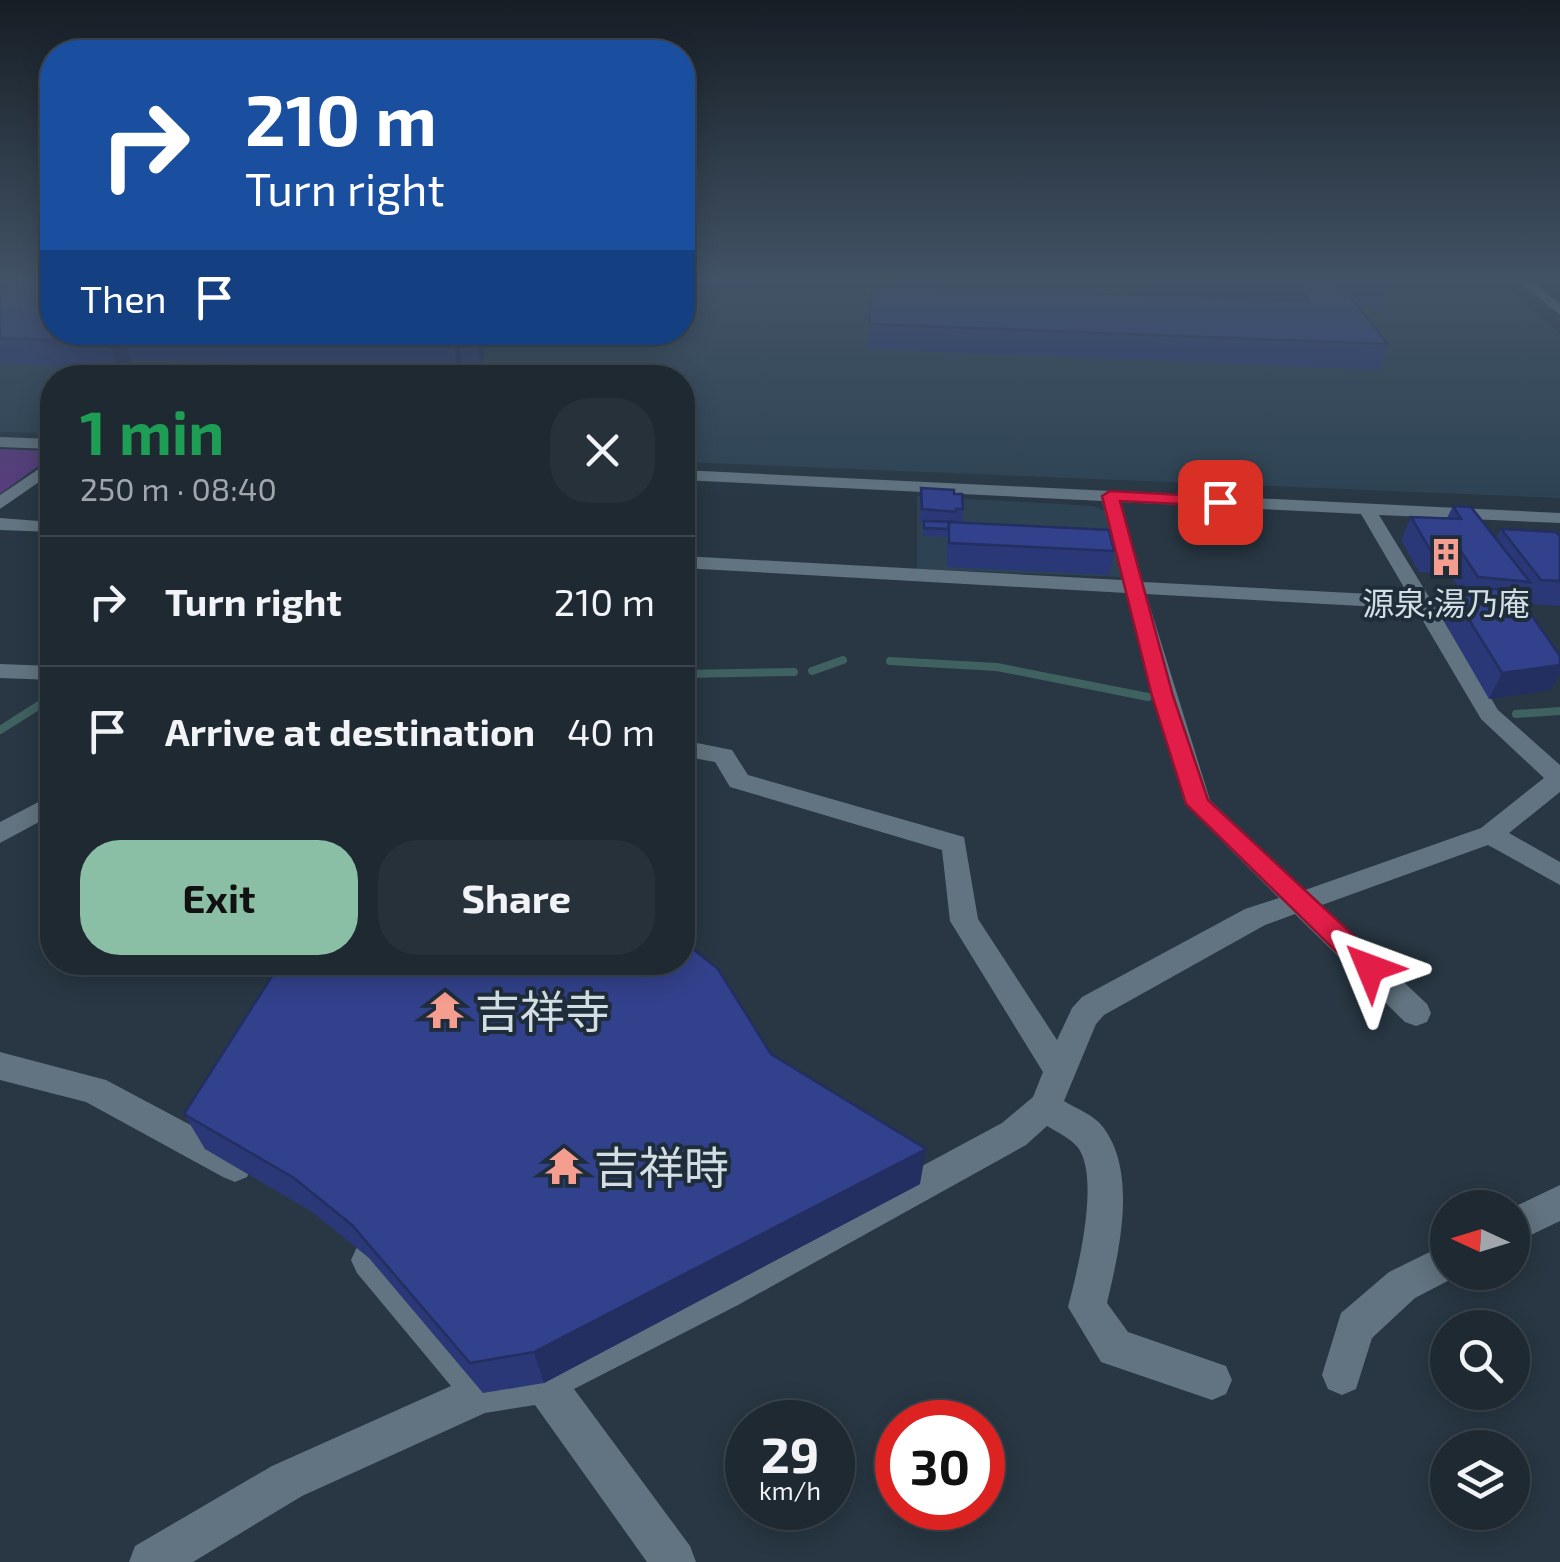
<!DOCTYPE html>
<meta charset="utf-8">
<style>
:root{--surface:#1e2932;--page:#26313a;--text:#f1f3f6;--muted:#a1a6ac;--line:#3c454d;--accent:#8abfa5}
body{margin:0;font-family:"Exo 2","Noto Sans JP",sans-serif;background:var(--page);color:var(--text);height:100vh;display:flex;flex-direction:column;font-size:38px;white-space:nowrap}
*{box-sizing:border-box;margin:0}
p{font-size:32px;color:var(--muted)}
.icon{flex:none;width:55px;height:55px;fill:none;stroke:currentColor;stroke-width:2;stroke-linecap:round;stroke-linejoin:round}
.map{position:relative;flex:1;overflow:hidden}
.panel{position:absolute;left:40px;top:365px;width:655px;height:610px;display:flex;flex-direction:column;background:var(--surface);border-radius:40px;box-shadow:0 5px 25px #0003,0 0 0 2px var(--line)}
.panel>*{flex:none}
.banner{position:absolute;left:40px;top:40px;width:655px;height:305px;border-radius:40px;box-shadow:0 5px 25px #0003,0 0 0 2px var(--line);background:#1a4fa0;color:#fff;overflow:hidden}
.needle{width:65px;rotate:274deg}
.controls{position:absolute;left:1430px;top:1190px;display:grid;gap:20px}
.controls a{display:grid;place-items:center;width:100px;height:100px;border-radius:50%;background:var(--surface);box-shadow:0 5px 25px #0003,0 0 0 2px var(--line);font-size:50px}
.speed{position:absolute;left:725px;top:1400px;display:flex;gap:20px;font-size:50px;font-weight:700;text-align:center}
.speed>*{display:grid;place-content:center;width:130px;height:130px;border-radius:50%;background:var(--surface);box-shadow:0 5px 25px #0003,0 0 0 2px var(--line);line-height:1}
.speed small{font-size:25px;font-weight:400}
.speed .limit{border:15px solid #d22;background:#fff;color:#111}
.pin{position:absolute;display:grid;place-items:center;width:85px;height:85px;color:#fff;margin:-42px;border-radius:20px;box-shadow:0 5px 15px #0006}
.me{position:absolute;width:110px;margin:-55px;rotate:314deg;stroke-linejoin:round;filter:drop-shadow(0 0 8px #0008)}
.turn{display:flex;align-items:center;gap:35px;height:210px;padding:0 40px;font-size:45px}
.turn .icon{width:130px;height:130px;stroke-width:2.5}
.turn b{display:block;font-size:70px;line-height:85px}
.then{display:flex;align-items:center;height:95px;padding:0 40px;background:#0003;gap:20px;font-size:38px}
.round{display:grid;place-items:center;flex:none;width:105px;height:105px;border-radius:40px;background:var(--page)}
.summary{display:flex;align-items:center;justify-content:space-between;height:170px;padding:0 40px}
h1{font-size:60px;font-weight:700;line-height:75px;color:#1e9e55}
.primary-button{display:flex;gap:20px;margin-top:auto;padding:20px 40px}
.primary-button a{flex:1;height:115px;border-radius:40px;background:var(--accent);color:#111;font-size:40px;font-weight:700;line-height:115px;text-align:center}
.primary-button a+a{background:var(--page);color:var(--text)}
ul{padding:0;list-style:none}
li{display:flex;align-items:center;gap:30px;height:130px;padding:0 40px;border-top:2px solid var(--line)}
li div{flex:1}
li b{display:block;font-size:38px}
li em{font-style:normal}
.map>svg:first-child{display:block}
.built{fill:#2d4353}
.green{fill:#573c7d}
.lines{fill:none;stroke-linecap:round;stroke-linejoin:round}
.stream{stroke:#3f6160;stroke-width:8}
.minor{fill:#627481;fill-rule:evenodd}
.wall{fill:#2b3878}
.shaded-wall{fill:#232e61}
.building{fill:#32418b;stroke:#232e61;stroke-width:2.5}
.route{fill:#e11d48;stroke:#92132f;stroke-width:2.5}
.labels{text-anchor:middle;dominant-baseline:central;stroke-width:8;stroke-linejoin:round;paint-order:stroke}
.far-poi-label{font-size:32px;fill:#d3dde4;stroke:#1e2d39}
.near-poi-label{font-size:45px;fill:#d3dde4;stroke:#1e2d39;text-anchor:start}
</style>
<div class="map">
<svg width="1560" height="1562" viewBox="0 0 1560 1562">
<rect width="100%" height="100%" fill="#283743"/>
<!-- built -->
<g class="built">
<path d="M 0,281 L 52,332 L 682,332 L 683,281 L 1501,281 L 1560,334 L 1560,498 L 683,462 L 682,378 L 52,378 L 52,433 L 0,432 Z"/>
<path d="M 917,496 L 1094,506 L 1107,512 L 1121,577 L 917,569 Z"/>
</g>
<!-- green -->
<path class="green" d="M 0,449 L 52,451 L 52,456 L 0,494 Z"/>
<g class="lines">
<!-- stream -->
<g class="stream">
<path d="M 890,661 L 997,667 L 1148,697"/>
<path d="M 812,671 L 843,660"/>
<path d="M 682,674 L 794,672"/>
<path d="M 1516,714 L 1560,711"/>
<path d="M 0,730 L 52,697"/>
</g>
<!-- minor -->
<g class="minor">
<path d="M 1518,281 L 1532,281 L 1560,304 L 1560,315 Z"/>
<path d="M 0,437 L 52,439 L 52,449 L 0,447 Z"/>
<path d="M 52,460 L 52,473 L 0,509 L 0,495 Z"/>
<path d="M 682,470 L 1560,513 L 1560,523 L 1379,515 L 1498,710 L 1560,765 L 1560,792 L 1509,833 L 1560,862 L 1560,885 L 1488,845 L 1322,905 L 1427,1004 L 1431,1013 L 1427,1022 L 1416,1026 L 1405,1022 L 1295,914 L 1265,925 L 1104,1015 L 1096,1024 L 1064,1101 C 1077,1109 1094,1115 1103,1127 C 1138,1173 1119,1252 1107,1303 L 1128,1332 L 1226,1366 L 1232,1380 L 1226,1394 L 1212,1400 L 1101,1362 L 1068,1307 C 1077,1272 1100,1182 1079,1149 C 1072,1139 1057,1132 1047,1126 L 1026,1145 L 738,1305 L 574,1389 L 690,1546 L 696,1562 L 647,1562 L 535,1405 L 485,1413 L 302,1496 L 193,1562 L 129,1562 L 135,1546 L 272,1466 L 451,1386 L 357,1273 L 351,1260 L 357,1247 L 370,1242 L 383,1247 L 491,1371 L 541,1363 L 712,1279 L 1002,1123 L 1033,1097 L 1043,1072 L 950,921 L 942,850 L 730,787 L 715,762 L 682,756 L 682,740 L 732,750 L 748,775 L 964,837 L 978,919 L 1057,1040 L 1072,1008 L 1082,997 L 1245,909 L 1279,898 L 1185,804 L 1152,696 L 1126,593 L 682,568 L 682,556 L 1122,580 L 1102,501 L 682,480 ZM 1120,502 L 1361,514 L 1409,596 L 1143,582 ZM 1146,594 L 1416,609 L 1481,719 L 1544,778 L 1481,828 L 1305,890 L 1210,800 Z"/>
<path d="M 0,518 L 52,522 L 52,532 L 0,530 Z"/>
<path d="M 0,664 L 52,666 L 52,680 L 0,678 Z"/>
<path d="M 52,795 L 52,815 L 0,843 L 0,822 Z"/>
<path d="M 0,1052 L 106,1080 L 247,1155 L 252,1166 L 247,1177 L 235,1182 L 223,1177 L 86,1102 L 0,1080 Z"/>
<path d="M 1560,1185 L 1560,1221 L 1512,1244 L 1512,1208 Z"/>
<path d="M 1448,1243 L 1448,1272 L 1461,1274 L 1415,1298 L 1372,1338 L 1356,1389 L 1342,1395 L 1328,1389 L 1322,1375 L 1341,1313 L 1389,1272 Z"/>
</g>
</g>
<!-- wall -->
<g class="wall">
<path d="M 0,281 L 490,332 L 483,341 L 485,356 L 480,363 L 462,362 L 458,370 L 131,360 L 119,369 L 0,363 Z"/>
<path d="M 696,281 L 760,281 L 757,291 L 697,289 Z"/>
<path d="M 900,281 L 968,281 L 946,288 L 1146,295 L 1141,281 L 1388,281 L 1390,283 L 1381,308 L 1358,307 L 1388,344 L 1379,370 L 867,349 L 869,324 L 900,286 Z"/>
<path d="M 921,488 L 954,494 L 963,509 L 962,523 L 1114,551 L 1109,575 L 947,567 L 947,537 L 923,536 L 924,525 L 920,524 Z"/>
<path d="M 1453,506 L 1496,539 L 1501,529 L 1560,536 L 1560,606 L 1528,604 L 1523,597 L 1521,600 L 1551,690 L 1489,699 L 1438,611 L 1449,587 L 1458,587 L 1449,574 L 1419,572 L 1401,540 L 1411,517 L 1447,518 Z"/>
<path d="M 771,1054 L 920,1184 L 544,1383 L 483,1393 L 369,1258 L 312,1212 L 205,1149 L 184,1114 Z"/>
</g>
<!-- shaded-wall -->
<g class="shaded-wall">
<path d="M 917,281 L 968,281 L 916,296 Z"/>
<path d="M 465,332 L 490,332 L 483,341 L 485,356 L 480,363 L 476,337 Z"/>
<path d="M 121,334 L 131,360 L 119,369 L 109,342 Z"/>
<path d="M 458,336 L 462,362 L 458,370 L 453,343 Z"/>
<path d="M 1560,665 L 1560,674 L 1551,690 L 1489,699 L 1502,673 Z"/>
<path d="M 926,1149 L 920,1184 L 544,1383 L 534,1352 Z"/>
</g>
<!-- building -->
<g class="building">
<path d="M 0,281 L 52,281 L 52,332 L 479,332 L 476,337 L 458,336 L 453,343 L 121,334 L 109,342 L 0,338 Z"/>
<path d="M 1166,281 L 1388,281 L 1390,283 L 1337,281 L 1388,344 L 869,324 L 873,285 L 1310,301 L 1300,286 Z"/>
<path d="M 921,488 L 954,490 L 954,494 L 962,494 L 963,509 L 956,509 L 956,512 L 922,509 Z"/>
<path d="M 1453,506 L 1471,507 L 1530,582 L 1478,577 L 1460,550 L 1429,548 L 1411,517 L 1461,519 Z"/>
<path d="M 924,521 L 956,522 L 956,523 L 949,522 L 948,529 L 924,528 Z"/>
<path d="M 949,522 L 1109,530 L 1114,551 L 949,543 Z"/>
<path d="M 1501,529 L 1556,532 L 1560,536 L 1560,581 L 1541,580 Z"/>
<path d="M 1449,587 L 1514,590 L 1560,656 L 1560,665 L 1502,673 Z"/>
<path d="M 682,940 L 718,969 L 771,1054 L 926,1149 L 534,1352 L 470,1363 L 352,1225 L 294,1178 L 184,1114 L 281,962 L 682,962 Z"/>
</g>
<!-- sky -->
<linearGradient id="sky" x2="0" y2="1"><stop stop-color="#161e25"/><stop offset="0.56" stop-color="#425366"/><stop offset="1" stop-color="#425366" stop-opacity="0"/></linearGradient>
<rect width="1560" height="500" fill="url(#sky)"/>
<!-- route -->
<path class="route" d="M 1110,491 L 1220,497 L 1228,502 L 1220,506 L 1120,501 L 1173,696 L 1208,800 L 1380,960 L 1384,968 L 1380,975 L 1370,978 L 1360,975 L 1186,804 L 1152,696 L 1102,496 Z"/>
<!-- icons -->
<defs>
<g id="building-bare" transform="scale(3)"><path d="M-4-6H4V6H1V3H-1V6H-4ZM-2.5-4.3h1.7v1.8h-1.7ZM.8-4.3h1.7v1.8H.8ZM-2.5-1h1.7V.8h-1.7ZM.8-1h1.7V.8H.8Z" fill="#f59d8f" stroke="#1e2d39" stroke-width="2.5" paint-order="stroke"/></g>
<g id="temple-bare" transform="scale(3)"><path d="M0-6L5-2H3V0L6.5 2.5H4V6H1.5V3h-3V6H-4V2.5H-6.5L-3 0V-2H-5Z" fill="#f59d8f" stroke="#1e2d39" stroke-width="2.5" paint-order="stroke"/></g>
</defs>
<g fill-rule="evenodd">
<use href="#building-bare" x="1446" y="557"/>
<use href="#temple-bare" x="445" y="1010"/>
<use href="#temple-bare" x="564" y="1166"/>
</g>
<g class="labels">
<!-- far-poi labels -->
<g class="far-poi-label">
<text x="1446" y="602">源泉;湯乃庵</text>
</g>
<!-- near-poi labels -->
<g class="near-poi-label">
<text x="475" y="1010">吉祥寺</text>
<text x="594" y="1166">吉祥時</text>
</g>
</g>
</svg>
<div class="controls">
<a><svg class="needle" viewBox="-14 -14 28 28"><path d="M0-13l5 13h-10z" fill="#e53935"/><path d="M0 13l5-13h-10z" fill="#a1a6ac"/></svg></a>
<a><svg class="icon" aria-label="search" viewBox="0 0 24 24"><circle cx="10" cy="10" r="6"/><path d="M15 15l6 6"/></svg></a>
<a><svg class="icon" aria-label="layers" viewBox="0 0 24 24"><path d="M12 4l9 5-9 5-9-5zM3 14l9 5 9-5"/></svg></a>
</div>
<div class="speed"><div>29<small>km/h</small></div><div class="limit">30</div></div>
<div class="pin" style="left:1220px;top:502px;background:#d93025"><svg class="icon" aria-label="arrive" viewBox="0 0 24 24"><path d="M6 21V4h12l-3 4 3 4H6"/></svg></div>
<svg class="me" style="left:1370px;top:968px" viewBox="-20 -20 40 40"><path d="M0-17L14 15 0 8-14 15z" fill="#e11d48" stroke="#fff" stroke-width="4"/></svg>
<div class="banner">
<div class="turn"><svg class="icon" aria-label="right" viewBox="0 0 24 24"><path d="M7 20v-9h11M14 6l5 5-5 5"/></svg><div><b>210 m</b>Turn right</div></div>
<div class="then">Then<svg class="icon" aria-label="arrive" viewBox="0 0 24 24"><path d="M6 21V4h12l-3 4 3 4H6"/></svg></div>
</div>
<section class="panel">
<div class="summary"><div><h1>1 min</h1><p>250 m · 08:40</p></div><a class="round"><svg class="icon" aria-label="close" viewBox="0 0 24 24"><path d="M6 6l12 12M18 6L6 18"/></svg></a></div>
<ul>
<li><svg class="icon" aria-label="right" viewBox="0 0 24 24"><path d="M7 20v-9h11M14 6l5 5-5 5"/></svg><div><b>Turn right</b></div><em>210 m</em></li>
<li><svg class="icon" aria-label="arrive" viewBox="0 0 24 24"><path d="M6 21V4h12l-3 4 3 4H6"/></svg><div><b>Arrive at destination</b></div><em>40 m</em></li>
</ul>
<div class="primary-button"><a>Exit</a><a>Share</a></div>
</section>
</div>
